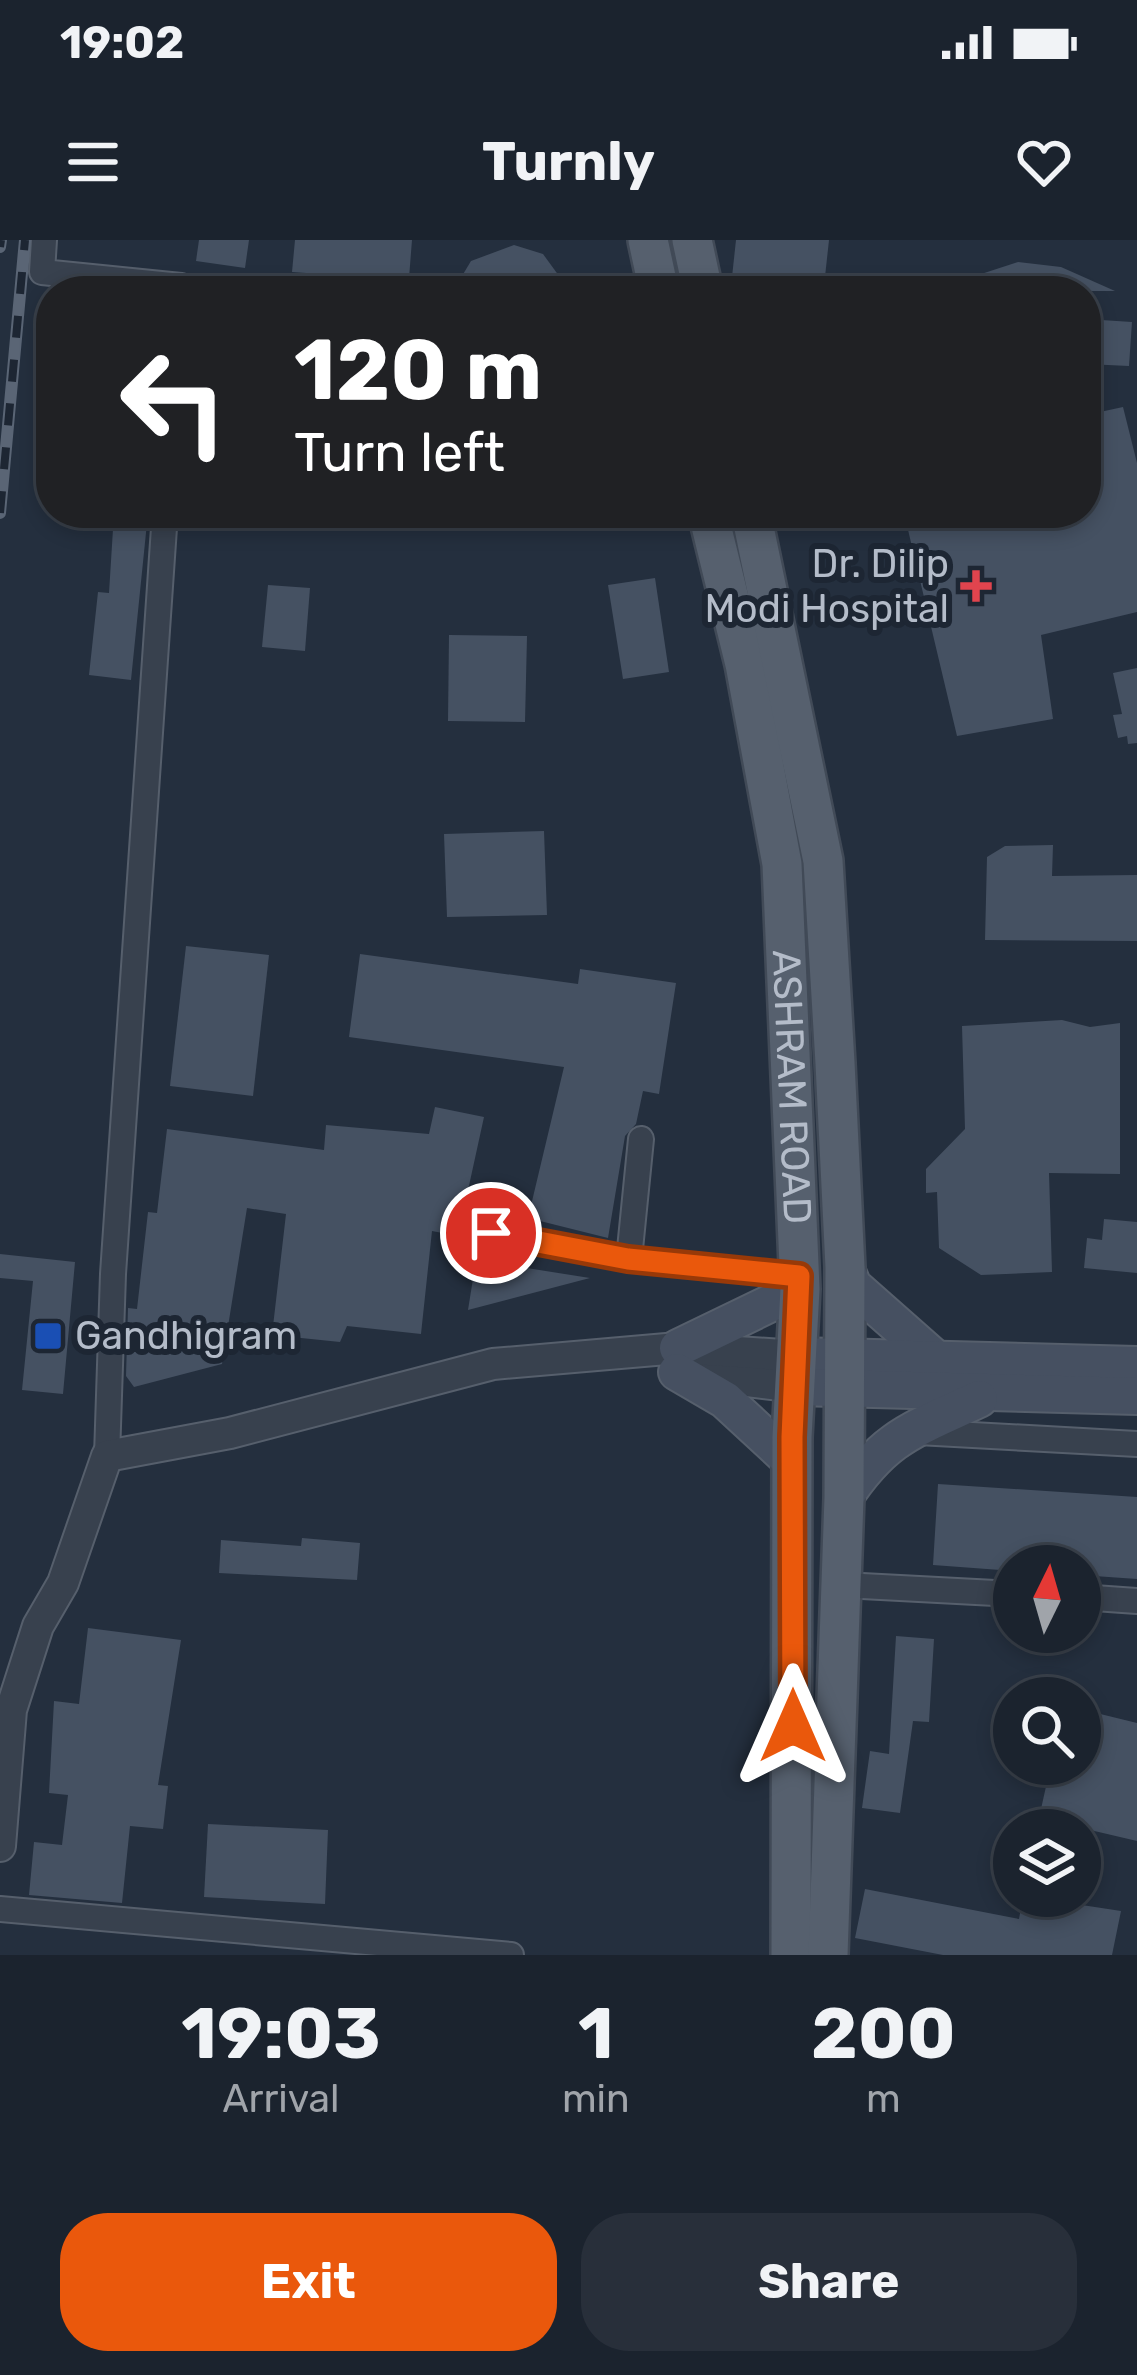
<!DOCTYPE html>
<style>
:root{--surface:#1b232e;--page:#282f3a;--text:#f1f3f6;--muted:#a0a4aa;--line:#39404a;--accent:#ea580c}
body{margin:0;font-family:Rubik,sans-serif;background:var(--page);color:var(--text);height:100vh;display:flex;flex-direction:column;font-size:45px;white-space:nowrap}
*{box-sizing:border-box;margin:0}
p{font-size:39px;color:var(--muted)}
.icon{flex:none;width:66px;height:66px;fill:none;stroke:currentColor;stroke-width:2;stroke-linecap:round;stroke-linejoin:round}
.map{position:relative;height:1715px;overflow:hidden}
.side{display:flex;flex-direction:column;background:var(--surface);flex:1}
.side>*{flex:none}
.banner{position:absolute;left:36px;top:36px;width:1065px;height:252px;border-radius:48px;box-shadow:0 6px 18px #0003,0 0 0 3px var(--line);background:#202124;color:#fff;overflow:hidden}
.needle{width:78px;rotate:5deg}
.fabs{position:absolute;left:993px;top:1305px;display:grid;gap:24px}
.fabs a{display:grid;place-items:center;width:108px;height:108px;border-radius:50%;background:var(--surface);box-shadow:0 6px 18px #0003,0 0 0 3px var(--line);font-size:60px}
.pin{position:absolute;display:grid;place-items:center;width:102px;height:102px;color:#fff;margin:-51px;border:6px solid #fff;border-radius:50%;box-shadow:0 3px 12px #0007}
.me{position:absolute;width:132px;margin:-66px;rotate:0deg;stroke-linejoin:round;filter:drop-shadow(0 0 9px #0008)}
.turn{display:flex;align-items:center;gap:42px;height:252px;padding:0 60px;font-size:54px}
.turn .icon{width:156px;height:156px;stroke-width:2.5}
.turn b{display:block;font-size:84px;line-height:102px}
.eta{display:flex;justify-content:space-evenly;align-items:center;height:204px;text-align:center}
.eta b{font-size:72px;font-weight:700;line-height:84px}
.button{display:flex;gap:24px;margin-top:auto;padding:24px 60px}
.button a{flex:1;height:138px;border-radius:48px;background:var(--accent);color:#fff;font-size:48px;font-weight:700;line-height:138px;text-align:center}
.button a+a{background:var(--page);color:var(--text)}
.status{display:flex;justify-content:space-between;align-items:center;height:84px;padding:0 60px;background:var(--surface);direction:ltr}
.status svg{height:33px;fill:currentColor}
header{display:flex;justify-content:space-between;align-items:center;height:156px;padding:0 60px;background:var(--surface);font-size:54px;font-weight:700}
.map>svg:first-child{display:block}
.building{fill:#455162}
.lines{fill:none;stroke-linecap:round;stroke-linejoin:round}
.minor-casing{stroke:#565f6c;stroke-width:28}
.tertiary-casing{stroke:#565f6c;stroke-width:34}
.secondary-casing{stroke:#565f6c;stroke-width:40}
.primary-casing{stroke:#414a57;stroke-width:44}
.minor{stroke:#38414e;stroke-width:24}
.tertiary{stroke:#38414e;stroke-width:30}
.secondary{stroke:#465061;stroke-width:36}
.primary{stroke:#56606e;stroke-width:39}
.rail-casing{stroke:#5a6575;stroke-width:12}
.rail{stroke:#1d2633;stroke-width:8;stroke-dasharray:22;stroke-linecap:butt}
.route-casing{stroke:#983908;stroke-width:30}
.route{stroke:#ea580c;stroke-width:21}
.health-dot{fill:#e0444e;stroke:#1d2633;stroke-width:4.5}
.transit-dot{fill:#1a4fb4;stroke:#1d2633;stroke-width:4.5}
.labels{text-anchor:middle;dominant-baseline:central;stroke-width:12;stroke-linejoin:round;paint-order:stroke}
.poi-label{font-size:39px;fill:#b4bcc9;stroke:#1d2633;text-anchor:end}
.street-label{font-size:39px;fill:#b4bcc9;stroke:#1d2633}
</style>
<div class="status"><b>19:02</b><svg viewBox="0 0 49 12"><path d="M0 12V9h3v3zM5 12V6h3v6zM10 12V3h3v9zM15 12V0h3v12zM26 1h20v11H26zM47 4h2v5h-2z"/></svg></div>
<header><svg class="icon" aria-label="menu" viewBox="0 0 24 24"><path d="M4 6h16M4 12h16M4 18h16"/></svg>Turnly<svg class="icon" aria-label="heart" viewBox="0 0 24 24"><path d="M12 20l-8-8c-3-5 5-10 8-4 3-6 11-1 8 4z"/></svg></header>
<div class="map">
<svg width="1137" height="1715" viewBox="0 0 1137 1715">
<rect width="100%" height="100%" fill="#242f3e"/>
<!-- building -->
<g class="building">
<path d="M 199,0 L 249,0 L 245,28 L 196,21 Z"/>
<path d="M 295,0 L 412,0 L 408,51 L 333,51 L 334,35 L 292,32 Z"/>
<path d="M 736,0 L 829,0 L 824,46 L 732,37 Z"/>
<path d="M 514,5 L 543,14 L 570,51 L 453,51 L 471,21 Z"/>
<path d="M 1018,22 L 1061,27 L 1115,51 L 986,51 L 975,36 Z"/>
<path d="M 1086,79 L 1132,82 L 1129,126 L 1086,124 Z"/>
<path d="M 1123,167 L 1137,223 L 1137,372 L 1041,395 L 1053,479 L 957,496 L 904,273 L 1086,273 L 1086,175 Z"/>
<path d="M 114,273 L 148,273 L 131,440 L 89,435 L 98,352 L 109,353 Z"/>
<path d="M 655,338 L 669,432 L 623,439 L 608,345 Z"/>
<path d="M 268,345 L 310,348 L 305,411 L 262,407 Z"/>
<path d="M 449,395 L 527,396 L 525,482 L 448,481 Z"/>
<path d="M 1137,428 L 1137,503 L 1128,504 L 1127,496 L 1118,498 L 1113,475 L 1122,474 L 1113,433 Z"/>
<path d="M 544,591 L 547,675 L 447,677 L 444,594 Z"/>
<path d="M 1053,605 L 1052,636 L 1137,635 L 1137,701 L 985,700 L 987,617 L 1005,606 Z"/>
<path d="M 186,706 L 269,715 L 253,856 L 170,846 Z"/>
<path d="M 360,714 L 578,744 L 580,729 L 676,743 L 659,854 L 643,851 L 636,884 L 625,896 L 608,998 L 528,978 L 564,827 L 349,797 Z"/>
<path d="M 1062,780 L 1090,787 L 1120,783 L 1120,934 L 1049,933 L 1052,1032 L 981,1035 L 939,1008 L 937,952 L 926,953 L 926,929 L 965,889 L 962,786 Z"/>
<path d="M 435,867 L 484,877 L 458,996 L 432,991 L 421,1094 L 347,1086 L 340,1102 L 272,1095 L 286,974 L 247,968 L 222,1124 L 134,1147 L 126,1136 L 128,1068 L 137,1069 L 148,972 L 157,973 L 167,889 L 324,910 L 326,885 L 429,894 Z"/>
<path d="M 1104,979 L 1137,982 L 1137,1033 L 1084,1028 L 1087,998 L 1102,1000 Z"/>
<path d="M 0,1014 L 75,1022 L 63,1154 L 22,1150 L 33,1041 L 0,1038 Z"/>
<path d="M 476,1020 L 590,1038 L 468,1070 Z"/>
<path d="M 938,1244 L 1137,1257 L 1137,1339 L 1080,1335 L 1080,1326 L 1014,1326 L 1014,1331 L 933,1325 Z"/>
<path d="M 302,1298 L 360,1303 L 357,1340 L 219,1333 L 221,1300 L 301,1306 Z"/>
<path d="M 88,1388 L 181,1400 L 158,1545 L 168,1546 L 163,1589 L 130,1586 L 122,1663 L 29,1655 L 34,1602 L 62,1605 L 68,1555 L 49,1553 L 54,1461 L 79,1464 Z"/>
<path d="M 896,1396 L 934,1399 L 929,1482 L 913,1481 L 900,1573 L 862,1568 L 870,1511 L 889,1514 Z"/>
<path d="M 1080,1469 L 1137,1483 L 1137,1601 L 1039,1578 L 1051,1524 L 1080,1524 Z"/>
<path d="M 208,1584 L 328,1590 L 325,1664 L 204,1657 Z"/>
<path d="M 865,1649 L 1019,1679 L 1023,1656 L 1121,1671 L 1112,1715 L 943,1715 L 855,1698 Z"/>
</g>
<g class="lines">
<!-- minor casing -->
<g class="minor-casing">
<g id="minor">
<path d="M 44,0 L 42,32 L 181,46 L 181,51"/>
<path d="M 641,899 L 629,1019 L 799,1036"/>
<path d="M 491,993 L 629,1019"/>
<path d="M 918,1192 L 1137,1204"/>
<path d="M 107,1216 L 113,1034 L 165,273"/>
<path d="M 843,1345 L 1014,1354"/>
<path d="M 1080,1357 L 1137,1361"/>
<path d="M 0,1669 L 511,1715"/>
</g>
</g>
<!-- tertiary casing -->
<g class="tertiary-casing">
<g id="tertiary">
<path d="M 683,1133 L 796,1147"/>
<path d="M 0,1606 L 11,1470 L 38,1386 L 63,1343 L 107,1216 L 230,1193 L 493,1124 L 678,1108 L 797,1116"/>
</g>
</g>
<!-- secondary casing -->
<g class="secondary-casing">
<g id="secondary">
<path d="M 845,1027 L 853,1046 L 939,1122"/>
<path d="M 678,1108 L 800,1049"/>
<path d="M 797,1116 L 1137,1125"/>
<path d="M 677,1132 L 725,1160 L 792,1222"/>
<path d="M 796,1147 L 1137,1156"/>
<path d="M 844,1258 C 885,1196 913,1190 979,1159"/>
</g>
</g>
<!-- primary casing -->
<g class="primary-casing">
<g id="primary">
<path d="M 648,0 L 659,51"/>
<path d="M 692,0 L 703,51"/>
<path id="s1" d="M 708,273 L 745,424 L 782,624 L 800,1049 L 792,1197 L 791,1715"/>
<path d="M 751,273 L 823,621 L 835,823 L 845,1027 L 844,1258 L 828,1715"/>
</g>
</g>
<!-- minor -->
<use href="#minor" class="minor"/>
<!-- tertiary -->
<use href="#tertiary" class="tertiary"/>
<!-- secondary -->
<use href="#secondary" class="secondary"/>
<!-- primary -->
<use href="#primary" class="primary"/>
<!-- rail casing -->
<g class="rail-casing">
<g id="rail">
<path d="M 0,7 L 1,0"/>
<path d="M 0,273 L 25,0"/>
</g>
</g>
<!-- rail -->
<use href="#rail" class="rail"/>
</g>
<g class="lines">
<!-- route casing -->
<g class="route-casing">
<path id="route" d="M 491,993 L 628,1019 L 799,1036 L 792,1197 L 793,1486"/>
</g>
<!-- route -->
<use href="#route" class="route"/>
</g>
<!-- markers -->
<path class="health-dot" d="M970 328h12v12h12v12h-12v12h-12v-12h-12v-12h12z"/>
<rect class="transit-dot" x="33" y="1081" width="30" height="30" rx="6"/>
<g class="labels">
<!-- poi labels -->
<g class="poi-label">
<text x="949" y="324">Dr. Dilip<tspan x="949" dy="45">Modi Hospital</tspan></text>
<text x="75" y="1096" text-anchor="start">Gandhigram</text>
</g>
<!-- street labels -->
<g class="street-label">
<text stroke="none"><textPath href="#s1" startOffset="582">ASHRAM ROAD</textPath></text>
</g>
</g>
</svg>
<div class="fabs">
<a><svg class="needle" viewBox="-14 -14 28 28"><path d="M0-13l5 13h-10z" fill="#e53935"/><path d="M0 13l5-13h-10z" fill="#a0a4aa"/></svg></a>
<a><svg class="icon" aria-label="search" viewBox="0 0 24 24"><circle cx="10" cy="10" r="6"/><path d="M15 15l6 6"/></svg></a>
<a><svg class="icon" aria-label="layers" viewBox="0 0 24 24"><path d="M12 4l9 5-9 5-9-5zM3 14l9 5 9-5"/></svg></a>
</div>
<div class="pin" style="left:491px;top:993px;background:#d93025"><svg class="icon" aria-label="arrive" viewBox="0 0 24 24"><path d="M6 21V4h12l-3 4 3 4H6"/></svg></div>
<svg class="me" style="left:793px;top:1486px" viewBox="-20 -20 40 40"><path d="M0-17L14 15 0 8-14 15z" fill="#ea580c" stroke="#fff" stroke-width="4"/></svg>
<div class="banner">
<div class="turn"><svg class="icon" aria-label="left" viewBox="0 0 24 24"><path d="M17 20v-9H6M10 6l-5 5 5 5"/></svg><div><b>120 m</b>Turn left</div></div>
</div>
</div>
<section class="side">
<div class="eta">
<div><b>19:03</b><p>Arrival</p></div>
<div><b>1</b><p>min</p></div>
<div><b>200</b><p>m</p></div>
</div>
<div class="button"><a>Exit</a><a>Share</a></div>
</section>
